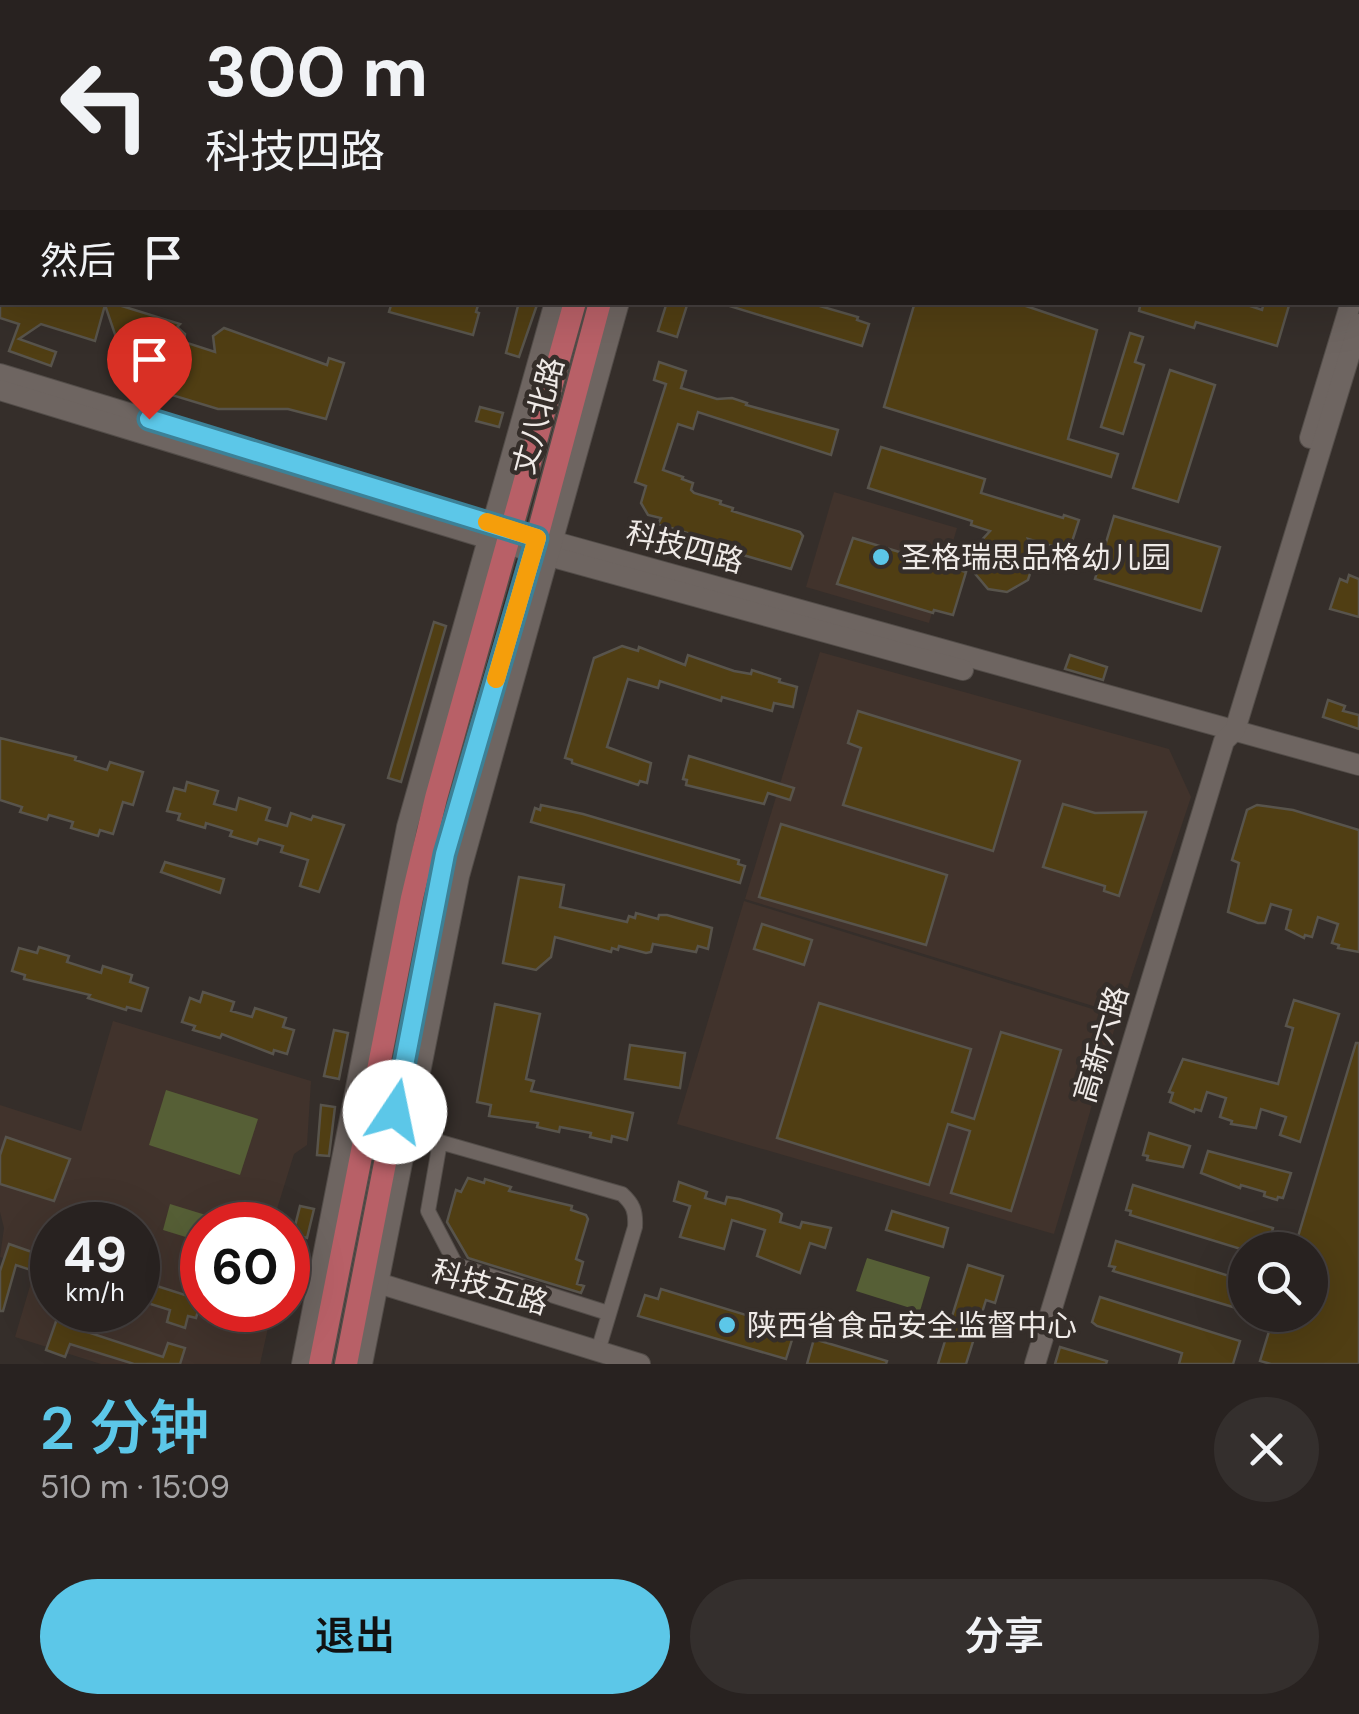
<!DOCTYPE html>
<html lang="zh">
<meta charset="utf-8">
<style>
:root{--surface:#282220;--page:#342f2d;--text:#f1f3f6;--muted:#a5a4a5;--line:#443f3e;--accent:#5cc7e8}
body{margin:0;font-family:"DM Sans","Noto Sans SC",sans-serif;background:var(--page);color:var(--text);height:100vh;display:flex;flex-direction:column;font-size:38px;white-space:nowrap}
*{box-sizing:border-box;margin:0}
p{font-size:32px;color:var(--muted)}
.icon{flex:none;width:55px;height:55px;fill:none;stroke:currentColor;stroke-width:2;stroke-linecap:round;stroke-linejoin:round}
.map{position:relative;height:1364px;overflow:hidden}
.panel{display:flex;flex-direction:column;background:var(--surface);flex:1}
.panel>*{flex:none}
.top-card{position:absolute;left:0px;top:0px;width:1360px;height:305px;box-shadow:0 10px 40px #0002,0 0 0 2px var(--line);background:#282220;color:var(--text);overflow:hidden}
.tools{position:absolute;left:1228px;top:1232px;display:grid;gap:20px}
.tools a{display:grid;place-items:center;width:100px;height:100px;border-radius:50%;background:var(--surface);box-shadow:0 10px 40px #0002,0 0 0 2px var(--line);font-size:50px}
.speed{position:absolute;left:30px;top:1202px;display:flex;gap:20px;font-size:50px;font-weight:700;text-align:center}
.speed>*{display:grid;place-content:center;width:130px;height:130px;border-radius:50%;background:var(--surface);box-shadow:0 10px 40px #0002,0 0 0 2px var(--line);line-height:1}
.speed small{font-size:25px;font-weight:400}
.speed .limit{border:15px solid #d22;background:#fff;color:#111}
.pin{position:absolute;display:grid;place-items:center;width:85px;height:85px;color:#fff;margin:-102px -42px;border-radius:50% 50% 50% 0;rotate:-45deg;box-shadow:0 0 10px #0007}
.pin .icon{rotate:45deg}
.me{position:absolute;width:110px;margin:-55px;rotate:11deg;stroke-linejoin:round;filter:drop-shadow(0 0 8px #0008)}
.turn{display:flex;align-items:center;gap:35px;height:210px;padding:0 40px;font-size:45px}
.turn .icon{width:130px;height:130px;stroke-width:2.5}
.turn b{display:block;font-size:70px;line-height:85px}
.then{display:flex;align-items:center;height:95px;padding:0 40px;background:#0003;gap:20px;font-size:38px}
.round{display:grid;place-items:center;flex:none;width:105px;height:105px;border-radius:52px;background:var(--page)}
.head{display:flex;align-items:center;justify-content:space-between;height:170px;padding:0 40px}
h1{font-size:60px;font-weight:600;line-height:75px;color:var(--accent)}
.cta{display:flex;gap:20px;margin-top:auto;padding:20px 40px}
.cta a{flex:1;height:115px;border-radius:60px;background:var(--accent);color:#111;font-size:40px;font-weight:600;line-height:115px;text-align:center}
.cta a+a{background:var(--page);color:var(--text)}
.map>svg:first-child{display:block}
.built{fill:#41332c;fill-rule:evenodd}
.green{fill:#565f36}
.building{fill:#503e13;stroke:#58544c;stroke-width:2.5}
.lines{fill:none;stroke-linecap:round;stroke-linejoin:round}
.street-casing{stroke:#534d49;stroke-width:16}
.secondary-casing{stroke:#534d49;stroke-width:22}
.primary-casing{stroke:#534d49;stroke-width:25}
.street{stroke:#6e6561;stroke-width:14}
.secondary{stroke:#6e6561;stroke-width:20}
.primary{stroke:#b86067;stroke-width:22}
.route-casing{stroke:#3c8197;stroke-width:25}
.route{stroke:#5cc7e8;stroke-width:18}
.slow{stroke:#f59e0b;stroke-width:18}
.poi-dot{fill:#5cc7e8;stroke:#352e2a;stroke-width:4}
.labels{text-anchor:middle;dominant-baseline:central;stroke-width:9;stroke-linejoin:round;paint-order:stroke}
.street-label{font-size:30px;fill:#efeae7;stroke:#352e2a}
.poi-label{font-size:30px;fill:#efeae7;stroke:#352e2a;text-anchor:start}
</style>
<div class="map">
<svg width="1359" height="1364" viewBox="0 0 1359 1364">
<rect width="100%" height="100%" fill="#352e2a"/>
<!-- built -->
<g class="built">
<path d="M 834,492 L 957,528 L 929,623 L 806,587 Z"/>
<path d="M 820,652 L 1169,749 L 1191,797 L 1119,1014 L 745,899 Z"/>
<path d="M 744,901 L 1118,1017 L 1054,1234 L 677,1124 Z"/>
<path d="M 113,1021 L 311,1081 L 307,1145 L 294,1154 L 272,1225 L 202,1225 L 202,1310 L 272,1310 L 260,1364 L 101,1364 L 15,1337 L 35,1269 L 0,1257 L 4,1228 L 0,1212 L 0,1105 L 81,1131 ZM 52,1225 L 138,1225 L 138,1310 L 52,1310 Z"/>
</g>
<!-- green -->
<g class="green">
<path d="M 166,1090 L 258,1119 L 240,1175 L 149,1145 Z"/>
<path d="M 170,1204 L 222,1220 L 221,1225 L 202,1225 L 202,1242 L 163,1230 Z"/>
<path d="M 867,1258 L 930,1277 L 920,1311 L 856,1291 Z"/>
</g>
<!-- building -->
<g class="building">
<path d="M 0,302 L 109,302 L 180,324 L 177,327 L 185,334 L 184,342 L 215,352 L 213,336 L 224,328 L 327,365 L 329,358 L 344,363 L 326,419 L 288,409 L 218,409 L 165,393 L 166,388 L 157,386 L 159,377 L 125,367 L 131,348 L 118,343 L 105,305 L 95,341 L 41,324 L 19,339 L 56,352 L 51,366 L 9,351 L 19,324 L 0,318 Z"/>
<path d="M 392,302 L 479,302 L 476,312 L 479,313 L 473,335 L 389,312 Z"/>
<path d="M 519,302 L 538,302 L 519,357 L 506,353 Z"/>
<path d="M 667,302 L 688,302 L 677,337 L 658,331 Z"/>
<path d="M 727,302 L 806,302 L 858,317 L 857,320 L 869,324 L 862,346 L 726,305 Z"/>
<path d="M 915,302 L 1014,302 L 1097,330 L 1068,439 L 1118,454 L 1111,477 L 884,407 Z"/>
<path d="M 1141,302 L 1238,302 L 1262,310 L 1264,302 L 1290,302 L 1277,346 L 1196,322 L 1194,328 L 1139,311 Z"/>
<path d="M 1130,333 L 1143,337 L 1135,362 L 1144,365 L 1123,434 L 1101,427 Z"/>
<path d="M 659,362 L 686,371 L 681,388 L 717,399 L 732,398 L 747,403 L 746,405 L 838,430 L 831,455 L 698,412 L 693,429 L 678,424 L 663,470 L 683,477 L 682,479 L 693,483 L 691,490 L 694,493 L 721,501 L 720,504 L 733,508 L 732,511 L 800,532 L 803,536 L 791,569 L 712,546 L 690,538 L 691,534 L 658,524 L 661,518 L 648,515 L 641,503 L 646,486 L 635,482 L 666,384 L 654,380 Z"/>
<path d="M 1170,370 L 1215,385 L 1178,502 L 1133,488 Z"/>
<path d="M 480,407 L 503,413 L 499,427 L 476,421 Z"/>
<path d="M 881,447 L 985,479 L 981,493 L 1063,518 L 1064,515 L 1079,520 L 1069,551 L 1028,539 L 1035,558 L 1028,580 L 1007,592 L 988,589 L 972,570 L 972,559 L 979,543 L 990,531 L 971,525 L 972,521 L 868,488 Z"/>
<path d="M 1114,516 L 1220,547 L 1201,611 L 1095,579 Z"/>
<path d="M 853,538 L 966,572 L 953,615 L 934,610 L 933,613 L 837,584 Z"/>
<path d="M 1349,575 L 1359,579 L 1359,617 L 1330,609 L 1340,579 L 1347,582 Z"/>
<path d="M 434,622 L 446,626 L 401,782 L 388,778 Z"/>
<path d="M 622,646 L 638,651 L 639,647 L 685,665 L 688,655 L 734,671 L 751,674 L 752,670 L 780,679 L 779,682 L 797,687 L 793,707 L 774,703 L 772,711 L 722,697 L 721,701 L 660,681 L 658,688 L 628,679 L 607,747 L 651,763 L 647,783 L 640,781 L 638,785 L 572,763 L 572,760 L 565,758 L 594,658 Z"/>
<path d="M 1070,655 L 1107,667 L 1103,680 L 1065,669 Z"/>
<path d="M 1328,700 L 1345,706 L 1343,711 L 1359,715 L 1359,729 L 1323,717 Z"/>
<path d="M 858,711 L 1020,761 L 993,851 L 843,805 L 861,748 L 848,743 Z"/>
<path d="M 0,738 L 76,757 L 75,760 L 107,770 L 110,762 L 143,772 L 133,805 L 123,802 L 113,834 L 100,830 L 98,836 L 71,828 L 73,822 L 49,815 L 47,820 L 20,812 L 22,807 L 0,800 Z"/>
<path d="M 689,756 L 794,788 L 790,800 L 768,793 L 764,804 L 686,785 L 687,780 L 683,779 Z"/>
<path d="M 187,782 L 218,791 L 214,804 L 236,810 L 239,798 L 270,808 L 266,820 L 287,826 L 291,813 L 311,820 L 313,816 L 344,825 L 319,892 L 300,886 L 308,860 L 281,852 L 283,846 L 259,839 L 257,844 L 230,836 L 232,831 L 206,823 L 205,828 L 178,820 L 180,814 L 167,811 L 174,788 L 185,791 Z"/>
<path d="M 1063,804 L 1095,813 L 1146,812 L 1119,896 L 1104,891 L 1105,886 L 1043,867 Z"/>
<path d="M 541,805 L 583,814 L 739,860 L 738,864 L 745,866 L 740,883 L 531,822 L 535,808 L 540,810 Z"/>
<path d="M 1257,805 L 1293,810 L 1359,830 L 1359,952 L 1338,948 L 1339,945 L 1332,943 L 1338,924 L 1318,917 L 1312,937 L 1305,935 L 1304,938 L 1286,929 L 1291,910 L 1271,904 L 1265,923 L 1258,923 L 1228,912 L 1239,863 L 1232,860 L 1247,810 Z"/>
<path d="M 781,824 L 947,875 L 926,945 L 759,897 Z"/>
<path d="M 165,862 L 224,879 L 220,893 L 161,872 Z"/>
<path d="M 519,877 L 564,885 L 560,907 L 627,922 L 629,916 L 635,918 L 636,913 L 658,919 L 659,915 L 667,915 L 712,928 L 708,949 L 698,946 L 696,952 L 653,944 L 651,952 L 646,953 L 619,946 L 618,950 L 612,948 L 611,952 L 555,937 L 551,957 L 536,970 L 503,963 Z"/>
<path d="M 762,924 L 812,940 L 804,965 L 754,949 Z"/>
<path d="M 39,947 L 69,956 L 67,962 L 101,973 L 103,966 L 132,975 L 130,982 L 148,988 L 141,1011 L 127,1007 L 126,1010 L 88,998 L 90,995 L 24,979 L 25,975 L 12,971 L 19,948 L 37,953 Z"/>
<path d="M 203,992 L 234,1002 L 231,1011 L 252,1017 L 255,1008 L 286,1018 L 283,1027 L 294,1030 L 287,1054 L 274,1050 L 273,1054 L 222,1034 L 220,1038 L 193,1030 L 195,1026 L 182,1022 L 190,998 L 200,1002 Z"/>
<path d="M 1294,1000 L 1339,1014 L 1300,1142 L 1280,1135 L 1286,1117 L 1261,1109 L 1256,1128 L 1231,1124 L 1232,1121 L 1220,1117 L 1226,1098 L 1207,1092 L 1201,1111 L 1195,1109 L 1194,1112 L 1170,1102 L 1173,1093 L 1169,1092 L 1183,1059 L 1278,1084 L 1293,1028 L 1286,1026 Z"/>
<path d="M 819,1003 L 971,1049 L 952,1112 L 974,1119 L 1001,1032 L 1061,1050 L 1011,1211 L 951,1193 L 970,1131 L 948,1124 L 929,1185 L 777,1138 Z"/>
<path d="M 495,1004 L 540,1014 L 526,1079 L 534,1081 L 531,1091 L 633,1113 L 627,1140 L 612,1136 L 611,1142 L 590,1137 L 591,1133 L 560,1127 L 559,1132 L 537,1127 L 538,1123 L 489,1116 L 491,1105 L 477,1102 Z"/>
<path d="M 334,1030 L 348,1033 L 339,1079 L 324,1076 Z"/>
<path d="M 1356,1043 L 1359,1043 L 1359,1364 L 1271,1364 L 1260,1361 L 1274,1315 L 1310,1315 L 1310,1250 L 1294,1250 Z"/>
<path d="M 630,1045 L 685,1053 L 680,1088 L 625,1079 Z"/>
<path d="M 321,1105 L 335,1107 L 329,1156 L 317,1155 Z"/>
<path d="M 1149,1133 L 1190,1146 L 1183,1167 L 1147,1160 L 1148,1156 L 1143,1155 Z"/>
<path d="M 6,1137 L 70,1159 L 54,1201 L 0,1184 L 0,1155 Z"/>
<path d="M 1208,1151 L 1291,1173 L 1283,1198 L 1278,1197 L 1277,1200 L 1264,1196 L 1265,1192 L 1241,1185 L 1240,1188 L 1201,1173 Z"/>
<path d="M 468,1178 L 484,1183 L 485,1179 L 511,1187 L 509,1191 L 572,1206 L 571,1210 L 586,1215 L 588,1219 L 576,1259 L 583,1262 L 577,1284 L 584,1286 L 581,1293 L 468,1258 L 447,1222 L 456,1190 L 461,1192 Z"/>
<path d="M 679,1182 L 707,1192 L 705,1198 L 725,1204 L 727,1197 L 739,1199 L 778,1211 L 782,1214 L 780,1222 L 800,1228 L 802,1222 L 831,1228 L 825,1248 L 810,1243 L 800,1273 L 757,1256 L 765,1230 L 732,1220 L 724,1249 L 680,1237 L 690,1206 L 674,1201 Z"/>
<path d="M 1133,1185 L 1273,1228 L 1267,1250 L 1244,1250 L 1130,1215 L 1131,1211 L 1126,1210 Z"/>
<path d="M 300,1206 L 314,1209 L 307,1238 L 293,1234 Z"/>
<path d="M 892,1211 L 948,1228 L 943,1247 L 886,1230 Z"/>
<path d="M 1116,1241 L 1239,1279 L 1238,1282 L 1245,1284 L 1243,1310 L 1113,1271 L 1115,1267 L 1109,1266 Z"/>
<path d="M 9,1244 L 52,1259 L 52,1277 L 16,1265 L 3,1311 L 0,1311 L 0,1271 Z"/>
<path d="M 968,1265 L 1003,1276 L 995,1303 L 986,1300 L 966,1364 L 938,1364 L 945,1341 L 937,1339 L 941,1323 L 949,1326 Z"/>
<path d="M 138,1280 L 201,1300 L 196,1318 L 188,1316 L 185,1328 L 167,1322 L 170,1310 L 138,1300 Z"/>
<path d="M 661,1289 L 795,1330 L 786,1359 L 638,1316 L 645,1295 L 658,1299 Z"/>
<path d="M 1100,1297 L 1240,1341 L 1233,1364 L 1179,1364 L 1182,1353 L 1097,1326 L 1092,1322 Z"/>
<path d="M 60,1310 L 81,1310 L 75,1328 L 163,1357 L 168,1343 L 185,1348 L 180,1364 L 134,1364 L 70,1344 L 65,1357 L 46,1350 Z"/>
<path d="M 814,1339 L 887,1361 L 886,1364 L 807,1364 Z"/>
<path d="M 1060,1347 L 1107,1361 L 1106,1364 L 1055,1364 Z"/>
</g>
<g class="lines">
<!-- street casing -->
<g class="street-casing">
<g id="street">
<path d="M 871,2 L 872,0"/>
<path d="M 598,1351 L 635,1227 C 636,1211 633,1204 622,1194 L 440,1142 L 428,1211 L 456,1265 L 608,1313"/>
</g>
</g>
<!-- secondary casing -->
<g class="secondary-casing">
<g id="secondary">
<path d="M 776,0 L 784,2"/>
<path d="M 640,2 L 640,0"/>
<path d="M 704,2 L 705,0"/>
<path d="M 0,9 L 2,10"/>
<path d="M 1358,178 L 1359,178"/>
<path d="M 1358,281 L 1359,276"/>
<path d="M 0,374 L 537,537 L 1359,765"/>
<path d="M 0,390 L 506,544 L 963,670"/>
<path d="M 1310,438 L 1351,302"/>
<path d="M 365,1279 L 640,1364"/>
<path d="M 302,1364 L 407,827 L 555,302"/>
<path d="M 362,1364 L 459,876 L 619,302"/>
<path d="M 1035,1364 L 1224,741 L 1235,730 L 1359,324"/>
</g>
</g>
<!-- primary casing -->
<g class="primary-casing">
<g id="primary">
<path d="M 658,2 L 659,0"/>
<path d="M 683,2 L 684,0"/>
<path d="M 320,1364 L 412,898 L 436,798 L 575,302"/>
<path d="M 346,1364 L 445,854 L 533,552 L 600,302"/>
</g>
</g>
<!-- street -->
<use href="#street" class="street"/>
<!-- secondary -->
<use href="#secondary" class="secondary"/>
<!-- primary -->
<use href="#primary" class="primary"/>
</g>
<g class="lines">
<!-- route casing -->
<g class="route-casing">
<path id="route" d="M 149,419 L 537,538 L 445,854 L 395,1112"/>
</g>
<!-- route -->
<use href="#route" class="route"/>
<!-- slow -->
<path class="slow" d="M 487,522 L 537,538 L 496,679"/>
</g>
<!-- markers -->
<g class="poi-dot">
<circle cx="881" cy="557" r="10"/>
<circle cx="727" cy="1325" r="10"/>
</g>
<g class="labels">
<!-- street labels -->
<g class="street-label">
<text transform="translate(538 416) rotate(-75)">丈八北路</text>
<text transform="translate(685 547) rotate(15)">科技四路</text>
<text transform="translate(1101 1044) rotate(-73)">高新六路</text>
<text transform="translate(490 1287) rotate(17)">科技五路</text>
</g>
<!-- poi labels -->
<g class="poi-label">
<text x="901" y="557">圣格瑞思品格幼儿园</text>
<text x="747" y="1325">陕西省食品安全监督中心</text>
</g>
</g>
</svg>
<div class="tools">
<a><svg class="icon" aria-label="search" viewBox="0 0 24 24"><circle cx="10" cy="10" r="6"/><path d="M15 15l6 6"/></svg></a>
</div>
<div class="speed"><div>49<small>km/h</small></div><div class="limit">60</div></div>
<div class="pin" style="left:149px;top:419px;background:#d93025"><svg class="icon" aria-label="arrive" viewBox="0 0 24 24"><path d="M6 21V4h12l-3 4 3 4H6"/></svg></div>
<svg class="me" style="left:395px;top:1112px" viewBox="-20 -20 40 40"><circle r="19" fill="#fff"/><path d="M0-13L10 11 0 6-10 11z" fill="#5cc7e8"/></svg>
<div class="top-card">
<div class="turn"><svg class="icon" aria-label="left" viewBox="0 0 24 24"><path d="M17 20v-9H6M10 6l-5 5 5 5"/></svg><div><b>300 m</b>科技四路</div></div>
<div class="then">然后<svg class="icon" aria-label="arrive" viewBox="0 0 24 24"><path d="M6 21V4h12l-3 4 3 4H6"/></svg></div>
</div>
</div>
<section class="panel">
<div class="head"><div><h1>2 分钟</h1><p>510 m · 15:09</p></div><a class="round"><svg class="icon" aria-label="close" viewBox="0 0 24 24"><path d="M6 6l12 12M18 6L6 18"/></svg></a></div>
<div class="cta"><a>退出</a><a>分享</a></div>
</section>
